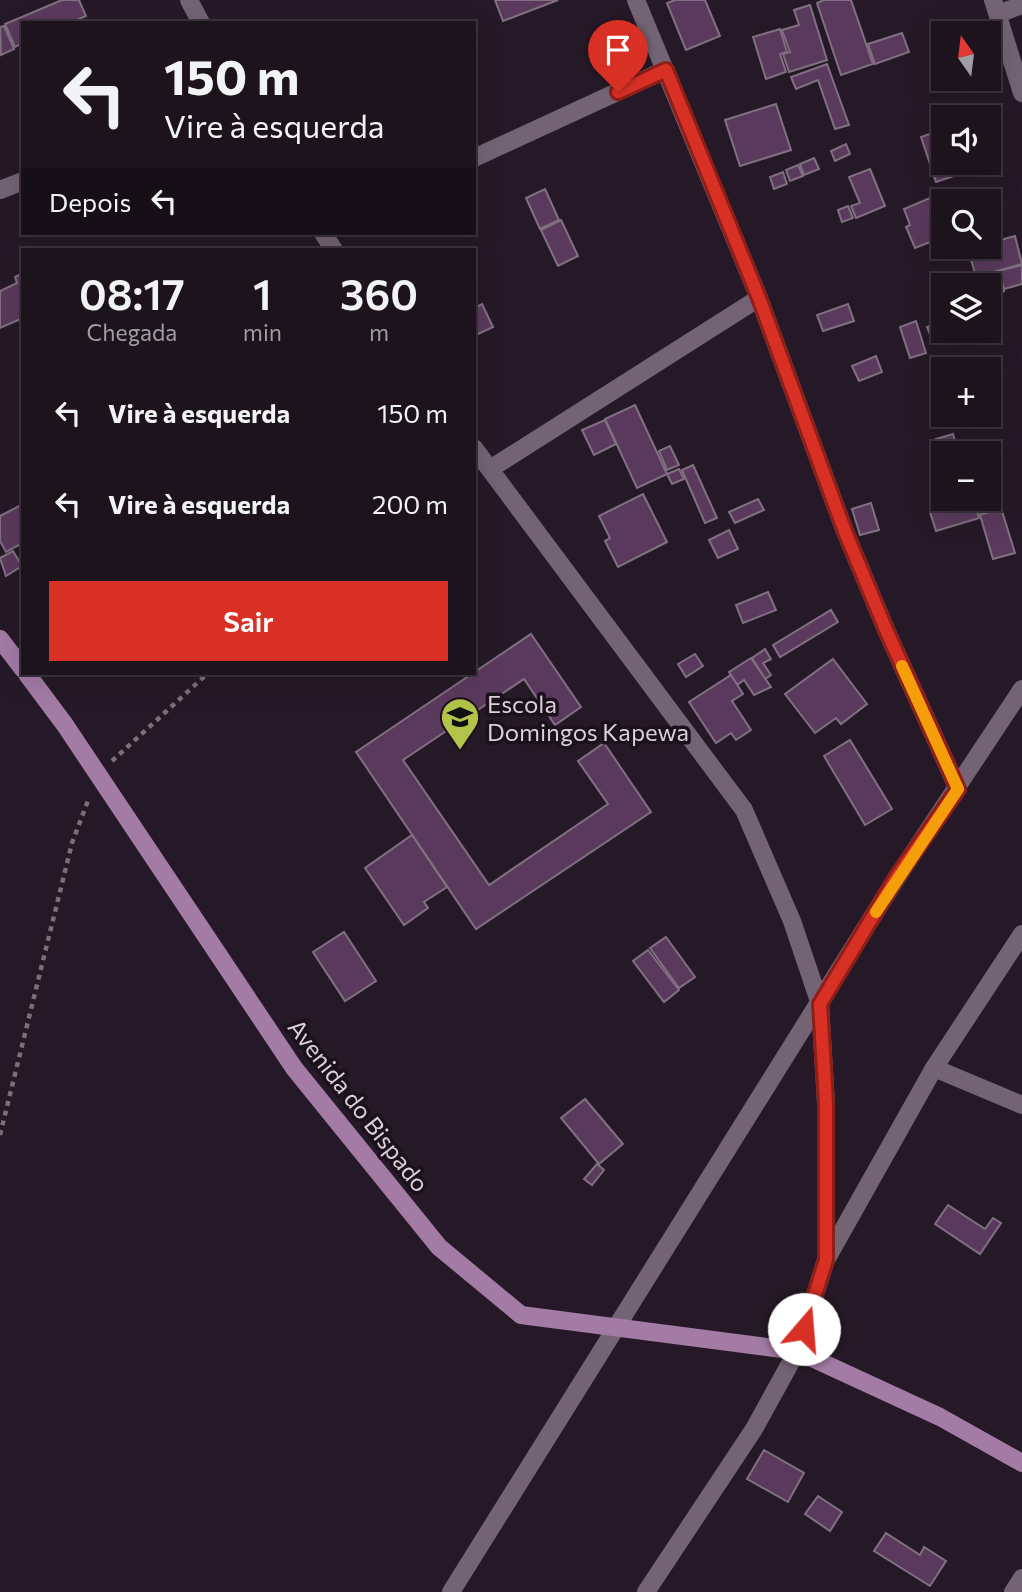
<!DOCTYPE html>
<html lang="pt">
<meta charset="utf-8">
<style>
:root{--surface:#1c131d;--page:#29202a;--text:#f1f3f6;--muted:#a09ea4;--line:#3a323b;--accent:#d93025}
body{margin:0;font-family:Commissioner,sans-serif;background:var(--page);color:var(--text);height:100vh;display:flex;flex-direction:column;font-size:26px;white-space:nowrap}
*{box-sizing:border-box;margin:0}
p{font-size:23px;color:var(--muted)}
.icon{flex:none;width:38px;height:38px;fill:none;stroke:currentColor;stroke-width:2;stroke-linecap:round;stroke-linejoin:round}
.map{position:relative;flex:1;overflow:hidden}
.details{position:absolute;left:21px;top:248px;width:455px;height:427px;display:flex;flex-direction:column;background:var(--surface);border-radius:0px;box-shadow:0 7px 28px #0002,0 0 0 2px var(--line)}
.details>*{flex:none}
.guide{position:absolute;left:21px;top:21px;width:455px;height:214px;border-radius:0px;box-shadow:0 7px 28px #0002,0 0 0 2px var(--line);background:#1c131d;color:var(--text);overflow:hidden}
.needle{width:46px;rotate:346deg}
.fabs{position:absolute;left:931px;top:21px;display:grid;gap:14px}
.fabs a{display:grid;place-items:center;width:70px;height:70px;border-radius:0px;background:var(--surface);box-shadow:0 7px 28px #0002,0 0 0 2px var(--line);font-size:35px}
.pin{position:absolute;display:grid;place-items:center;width:60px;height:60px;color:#fff;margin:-72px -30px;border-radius:50% 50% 50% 0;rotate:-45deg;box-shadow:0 0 7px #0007}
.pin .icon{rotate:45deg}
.me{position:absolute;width:77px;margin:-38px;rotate:18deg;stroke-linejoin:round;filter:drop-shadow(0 0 5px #0008)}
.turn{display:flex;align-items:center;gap:24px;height:147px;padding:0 28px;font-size:32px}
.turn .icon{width:91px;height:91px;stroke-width:2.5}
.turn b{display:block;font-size:49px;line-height:60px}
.then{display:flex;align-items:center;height:66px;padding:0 28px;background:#0003;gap:14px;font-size:26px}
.eta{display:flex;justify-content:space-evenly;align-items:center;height:119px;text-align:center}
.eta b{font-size:42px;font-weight:600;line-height:49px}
.primary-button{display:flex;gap:14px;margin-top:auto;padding:14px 28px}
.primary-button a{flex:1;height:80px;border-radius:0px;background:var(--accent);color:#fff;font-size:28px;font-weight:600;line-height:80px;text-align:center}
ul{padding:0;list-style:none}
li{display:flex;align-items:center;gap:21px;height:91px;padding:0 28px}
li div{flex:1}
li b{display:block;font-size:26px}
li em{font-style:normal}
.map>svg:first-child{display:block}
.building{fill:#5a3a5c;stroke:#807081;stroke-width:2}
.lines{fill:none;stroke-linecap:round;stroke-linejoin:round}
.path{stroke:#7b6f7b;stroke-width:4.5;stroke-dasharray:5 5;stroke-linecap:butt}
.minor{stroke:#736374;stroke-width:18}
.major{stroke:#a37ba5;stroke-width:18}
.route-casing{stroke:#8d1f18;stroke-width:18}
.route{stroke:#d93025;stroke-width:12}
.slow{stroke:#f59e0b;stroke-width:12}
.labels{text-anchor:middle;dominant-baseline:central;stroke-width:7;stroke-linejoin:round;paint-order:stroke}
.poi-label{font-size:24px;fill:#dad0da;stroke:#1c101d;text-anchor:start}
.street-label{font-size:24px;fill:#dad0da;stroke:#1c101d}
</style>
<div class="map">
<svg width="1022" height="1592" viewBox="0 0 1022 1592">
<rect width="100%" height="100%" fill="#261927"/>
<!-- building -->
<g class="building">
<path d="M 62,0 L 79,0 L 86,16 L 70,23 L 23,23 L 23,43 L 15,47 L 5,24 Z"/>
<path d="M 495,0 L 558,0 L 503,21 Z"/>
<path d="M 675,0 L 705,0 L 720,36 L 686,50 L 667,3 Z"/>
<path d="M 824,0 L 851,0 L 873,64 L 841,75 L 817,3 Z"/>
<path d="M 810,5 L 827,60 L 789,72 L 783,54 L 790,52 L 782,30 L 799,25 L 794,10 Z"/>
<path d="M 4,26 L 14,49 L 1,55 L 0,27 Z"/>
<path d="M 780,29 L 787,52 L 780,54 L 786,72 L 766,79 L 753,37 Z"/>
<path d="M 902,33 L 909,52 L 875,64 L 868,44 Z"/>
<path d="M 827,64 L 849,125 L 835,129 L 818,80 L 796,89 L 791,77 Z"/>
<path d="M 776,104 L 791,150 L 740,166 L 725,120 Z"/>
<path d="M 943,129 L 943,163 L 980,163 L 981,167 L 936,182 L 921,137 Z"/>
<path d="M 846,144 L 850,154 L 835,161 L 831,151 Z"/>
<path d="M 814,158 L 819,169 L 804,175 L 800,164 Z"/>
<path d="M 798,165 L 803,176 L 790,181 L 786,170 Z"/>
<path d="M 870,169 L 885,206 L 856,218 L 851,206 L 860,203 L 849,177 Z"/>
<path d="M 783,172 L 787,184 L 774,189 L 770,177 Z"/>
<path d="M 545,189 L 559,220 L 540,229 L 526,198 Z"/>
<path d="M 944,192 L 948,201 L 943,201 L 943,237 L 915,248 L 906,227 L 910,225 L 904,209 Z"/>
<path d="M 848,206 L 853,218 L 842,222 L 838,210 Z"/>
<path d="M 561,220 L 578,256 L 558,266 L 541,230 Z"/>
<path d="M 1015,236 L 1022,264 L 976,277 L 968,249 L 989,247 L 989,243 Z"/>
<path d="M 1022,265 L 1022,284 L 1004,289 L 999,271 Z"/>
<path d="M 998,271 L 1004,291 L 989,296 L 989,285 L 980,285 L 977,277 Z"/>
<path d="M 23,273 L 23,318 L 0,328 L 0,291 L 17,283 L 15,277 Z"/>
<path d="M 482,304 L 493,327 L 474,336 L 474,308 Z"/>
<path d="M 848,304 L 854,321 L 823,331 L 817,315 Z"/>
<path d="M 943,320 L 943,331 L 965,332 L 934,344 L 927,327 Z"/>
<path d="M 916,321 L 926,353 L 910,358 L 900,327 Z"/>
<path d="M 876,356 L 882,372 L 859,381 L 852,366 Z"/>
<path d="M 635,405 L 667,474 L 637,488 L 605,419 Z"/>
<path d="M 605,420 L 616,444 L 594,455 L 582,430 Z"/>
<path d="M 953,434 L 959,453 L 943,453 L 943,461 L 936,439 Z"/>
<path d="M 670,446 L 679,465 L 667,470 L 659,451 Z"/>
<path d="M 693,465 L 717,518 L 705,523 L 682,470 Z"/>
<path d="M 989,467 L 1000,506 L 979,513 L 975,499 L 989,499 Z"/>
<path d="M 679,469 L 684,479 L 672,484 L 667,474 Z"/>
<path d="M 943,477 L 943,499 L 973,499 L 979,518 L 936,531 L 930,512 L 939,510 L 931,481 Z"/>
<path d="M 643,494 L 667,542 L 618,567 L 605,541 L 610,538 L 599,516 Z"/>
<path d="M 758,499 L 764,510 L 735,523 L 729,512 Z"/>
<path d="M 871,503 L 879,530 L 860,535 L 852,509 Z"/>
<path d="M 23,504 L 23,543 L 6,552 L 0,541 L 0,516 Z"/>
<path d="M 1001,508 L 1015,553 L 993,559 L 980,515 Z"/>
<path d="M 729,530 L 738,549 L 718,558 L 709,540 Z"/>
<path d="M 13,551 L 22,566 L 6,576 L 0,558 Z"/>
<path d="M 768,592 L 776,610 L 743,623 L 736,605 Z"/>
<path d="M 831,610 L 838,622 L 780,657 L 773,645 Z"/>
<path d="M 531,634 L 581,707 L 555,725 L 524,679 L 403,760 L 489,885 L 608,804 L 578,761 L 604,743 L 651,812 L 476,929 L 356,752 Z"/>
<path d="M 765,649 L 771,659 L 763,663 L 771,675 L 765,679 L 752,658 Z"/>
<path d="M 695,654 L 703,666 L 686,677 L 678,664 Z"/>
<path d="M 751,658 L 771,687 L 754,695 L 744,680 L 737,685 L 729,672 Z"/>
<path d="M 833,659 L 867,704 L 841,724 L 836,718 L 815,733 L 785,694 Z"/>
<path d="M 731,675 L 743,694 L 732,701 L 751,730 L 736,740 L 731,733 L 716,743 L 689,702 Z"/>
<path d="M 850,740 L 892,809 L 865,825 L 824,756 Z"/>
<path d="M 412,835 L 447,887 L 424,902 L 428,908 L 404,925 L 365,868 Z"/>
<path d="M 344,932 L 376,981 L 345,1001 L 313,952 Z"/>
<path d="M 666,937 L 695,977 L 679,988 L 650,948 Z"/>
<path d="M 648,950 L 679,990 L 664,1002 L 633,961 Z"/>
<path d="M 585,1099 L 623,1144 L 599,1164 L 561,1118 Z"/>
<path d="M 597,1164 L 604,1170 L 592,1185 L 584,1179 Z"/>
<path d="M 948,1205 L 985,1229 L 993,1218 L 1001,1223 L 980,1254 L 935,1224 Z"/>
<path d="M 764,1450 L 804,1473 L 788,1502 L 747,1479 Z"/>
<path d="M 818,1496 L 842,1512 L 830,1531 L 805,1514 Z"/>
<path d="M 886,1533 L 920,1555 L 924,1547 L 946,1561 L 930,1586 L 874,1551 Z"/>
</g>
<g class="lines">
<!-- path -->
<g class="path">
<path d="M 112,761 L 207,674"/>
<path d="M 0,1135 L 72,843 L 89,798"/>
</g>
<!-- minor -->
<g class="minor">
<path d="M 189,0 L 201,23"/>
<path d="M 636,0 L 759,298 L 844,529 L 887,632 L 958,789"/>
<path d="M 993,0 L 1022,93"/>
<path d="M 998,14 L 1022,5"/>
<path d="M 474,158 L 665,70"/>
<path d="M 0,190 L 23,181"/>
<path d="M 323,233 L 334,250"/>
<path d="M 474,448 L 744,810 L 792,921 L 820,1004 L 826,1103 L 826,1260"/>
<path d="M 490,469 L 759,298"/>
<path d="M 934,1068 L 1022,1105"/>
<path d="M 451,1592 L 896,879 L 1022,689"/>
<path d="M 646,1592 L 754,1429 L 797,1351 L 826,1260 L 934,1068 L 1022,934"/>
<path d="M 1013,1592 L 1022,1578"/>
</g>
<!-- major -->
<g class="major">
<path d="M 0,639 L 23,669"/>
<path d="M 27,674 L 65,725 L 294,1068 L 439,1247 L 521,1315 L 797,1351 L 940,1417 L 1022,1463"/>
</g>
</g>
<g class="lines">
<!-- route casing -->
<g class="route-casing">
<path id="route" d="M 618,92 L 666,70 L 759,298 L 844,529 L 887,632 L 958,789 L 896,878 L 820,1004 L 826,1103 L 826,1260 L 804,1329"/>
</g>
<!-- route -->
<use href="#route" class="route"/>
<!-- slow -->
<path class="slow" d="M 876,912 L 958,789 L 902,666"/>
</g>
<!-- icons -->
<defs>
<g id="school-pin" transform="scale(2.0125)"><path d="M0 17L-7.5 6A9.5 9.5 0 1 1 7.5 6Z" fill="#b2c34c" stroke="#1c101d"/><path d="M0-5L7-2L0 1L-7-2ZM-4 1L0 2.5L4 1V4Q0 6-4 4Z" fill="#111"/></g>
</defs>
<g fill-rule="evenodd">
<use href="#school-pin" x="460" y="717"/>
</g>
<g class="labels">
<!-- poi labels -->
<g class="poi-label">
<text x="487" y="703">Escola<tspan x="487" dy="28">Domingos Kapewa</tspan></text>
</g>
<!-- street labels -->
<g class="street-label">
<text transform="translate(359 1105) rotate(52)">Avenida do Bispado</text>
</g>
</g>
</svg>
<div class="fabs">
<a><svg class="needle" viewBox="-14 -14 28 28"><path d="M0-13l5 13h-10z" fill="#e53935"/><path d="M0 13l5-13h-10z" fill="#a09ea4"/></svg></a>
<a><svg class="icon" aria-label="sound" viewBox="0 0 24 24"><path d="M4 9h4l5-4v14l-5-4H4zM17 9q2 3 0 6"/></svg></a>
<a><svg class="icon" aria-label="search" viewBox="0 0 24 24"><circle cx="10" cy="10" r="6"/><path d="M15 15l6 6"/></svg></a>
<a><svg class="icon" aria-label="layers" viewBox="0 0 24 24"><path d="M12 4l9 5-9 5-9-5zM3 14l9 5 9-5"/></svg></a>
<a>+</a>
<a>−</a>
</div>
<div class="pin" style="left:618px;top:92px;background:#d93025"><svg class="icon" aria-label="arrive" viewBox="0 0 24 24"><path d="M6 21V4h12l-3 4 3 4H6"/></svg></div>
<svg class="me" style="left:804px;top:1329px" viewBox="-20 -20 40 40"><circle r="19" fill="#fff"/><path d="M0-13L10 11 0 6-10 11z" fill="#d93025"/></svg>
<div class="guide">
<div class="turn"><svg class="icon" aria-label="left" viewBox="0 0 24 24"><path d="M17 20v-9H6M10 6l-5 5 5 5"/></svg><div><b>150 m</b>Vire à esquerda</div></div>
<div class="then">Depois<svg class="icon" aria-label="left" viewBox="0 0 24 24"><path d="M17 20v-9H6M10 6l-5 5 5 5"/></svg></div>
</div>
<section class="details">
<div class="eta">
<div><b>08:17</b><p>Chegada</p></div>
<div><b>1</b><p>min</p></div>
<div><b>360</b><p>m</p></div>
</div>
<ul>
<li><svg class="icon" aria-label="left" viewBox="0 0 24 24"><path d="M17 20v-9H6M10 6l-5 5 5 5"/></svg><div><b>Vire à esquerda</b></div><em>150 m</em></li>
<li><svg class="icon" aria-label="left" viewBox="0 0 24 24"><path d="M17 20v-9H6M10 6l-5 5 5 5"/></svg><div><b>Vire à esquerda</b></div><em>200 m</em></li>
</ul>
<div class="primary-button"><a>Sair</a></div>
</section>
</div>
